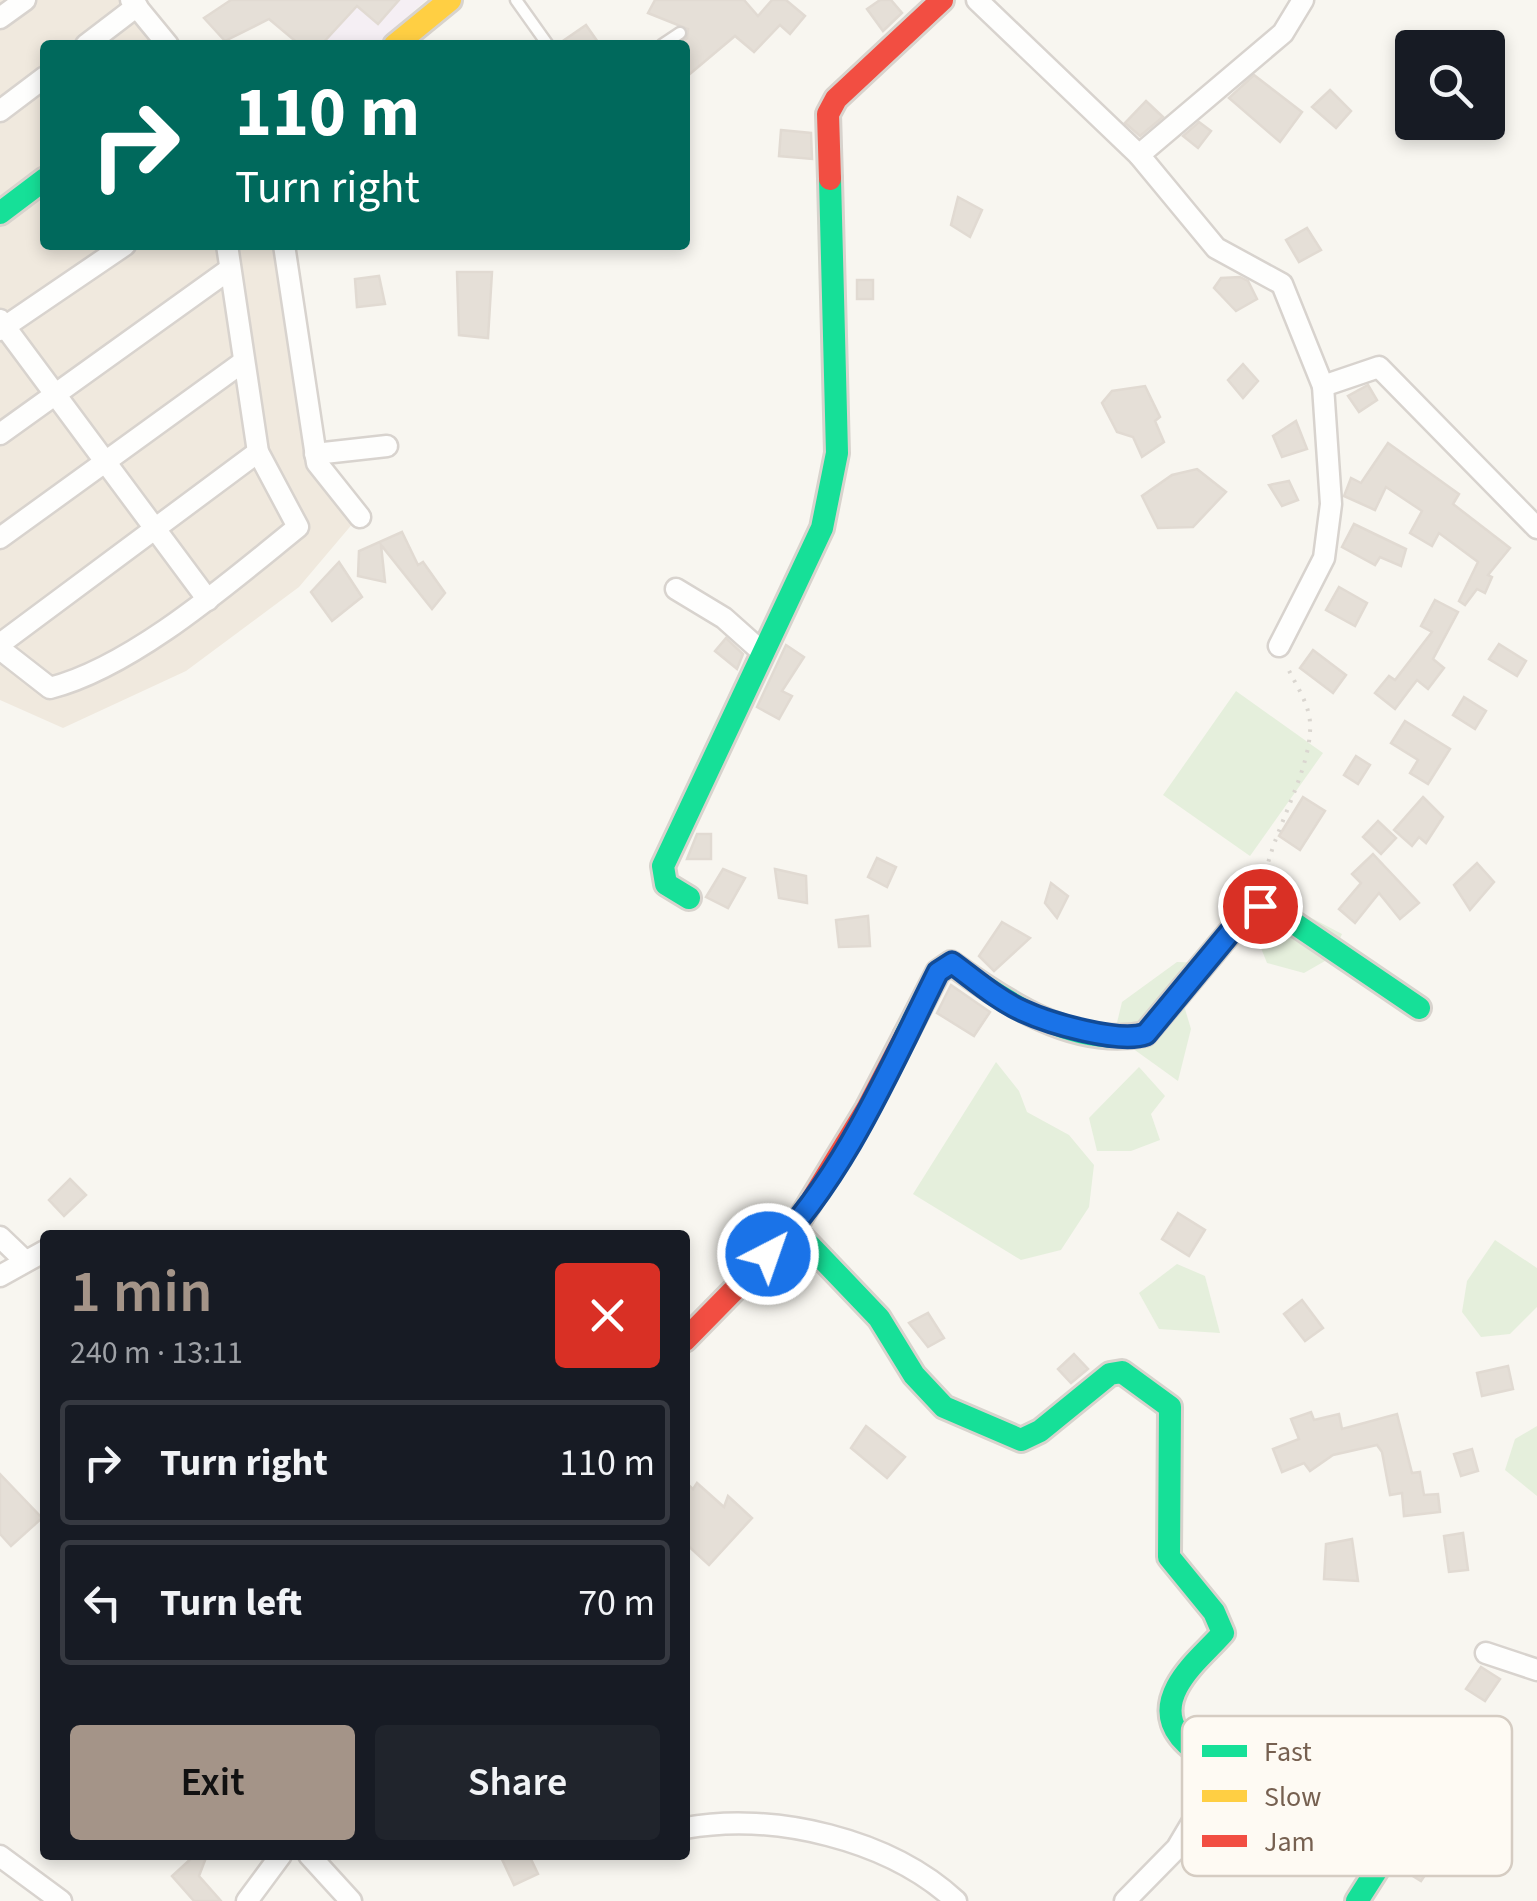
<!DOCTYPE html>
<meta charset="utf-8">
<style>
:root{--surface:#171b24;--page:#20242c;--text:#f1f3f6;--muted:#9ea1a6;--line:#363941;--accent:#a49488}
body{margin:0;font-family:"Source Sans 3",sans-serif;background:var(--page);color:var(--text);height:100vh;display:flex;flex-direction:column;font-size:38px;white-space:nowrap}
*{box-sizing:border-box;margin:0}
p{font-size:32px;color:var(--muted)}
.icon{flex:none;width:55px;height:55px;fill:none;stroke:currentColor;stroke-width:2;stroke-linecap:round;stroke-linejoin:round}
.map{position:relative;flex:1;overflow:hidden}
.panel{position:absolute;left:40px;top:1230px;width:650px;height:630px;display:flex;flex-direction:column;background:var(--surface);border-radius:10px;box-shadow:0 5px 15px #0003}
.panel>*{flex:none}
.top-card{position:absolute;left:40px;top:40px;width:650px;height:210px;border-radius:10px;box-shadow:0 5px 15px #0003;background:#00695c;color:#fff;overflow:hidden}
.tools{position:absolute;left:1395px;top:30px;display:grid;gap:20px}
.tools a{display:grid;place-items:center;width:110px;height:110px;border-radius:10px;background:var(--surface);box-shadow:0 5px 15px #0003;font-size:50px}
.pin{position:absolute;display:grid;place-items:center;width:85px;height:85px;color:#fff;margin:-42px;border:5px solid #fff;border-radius:50%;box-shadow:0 2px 10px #0007}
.me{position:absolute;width:110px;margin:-55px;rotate:41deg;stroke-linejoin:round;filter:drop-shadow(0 0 8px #0008)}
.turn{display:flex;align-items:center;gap:35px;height:210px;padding:0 30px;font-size:45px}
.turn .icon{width:130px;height:130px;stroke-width:2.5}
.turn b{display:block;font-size:70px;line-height:85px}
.round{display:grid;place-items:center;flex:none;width:105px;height:105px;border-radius:10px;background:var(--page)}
.summary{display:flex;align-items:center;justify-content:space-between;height:170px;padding:0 30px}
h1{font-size:60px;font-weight:600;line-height:75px;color:var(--accent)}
.primary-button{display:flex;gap:20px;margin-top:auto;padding:20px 30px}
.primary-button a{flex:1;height:115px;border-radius:10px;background:var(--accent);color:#111;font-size:40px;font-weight:600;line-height:115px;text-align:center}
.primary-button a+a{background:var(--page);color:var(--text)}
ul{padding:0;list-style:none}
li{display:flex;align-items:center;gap:30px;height:125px;margin:0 20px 15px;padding:0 10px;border:5px solid var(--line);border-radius:10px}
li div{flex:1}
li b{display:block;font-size:38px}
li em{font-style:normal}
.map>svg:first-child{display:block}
.residential{fill:#f0e9de}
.education{fill:#f5eff4}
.green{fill:#e5efdc}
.building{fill:#e5dfd7;stroke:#e1dad2;stroke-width:2.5}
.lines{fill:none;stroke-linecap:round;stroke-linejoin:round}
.lane-casing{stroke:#d8d3ce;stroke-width:15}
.street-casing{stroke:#d8d3ce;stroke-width:25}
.fast-casing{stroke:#d8d3cd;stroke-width:28}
.slow-casing{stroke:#d8d3cd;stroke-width:28}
.jam-casing{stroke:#d8d3cd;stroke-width:28}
.path{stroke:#dad6d0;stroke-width:4;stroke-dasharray:2.5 8;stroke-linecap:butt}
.lane{stroke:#fefefd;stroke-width:10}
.street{stroke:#fefefd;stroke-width:20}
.fast{stroke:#16e098;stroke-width:22}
.slow{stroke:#ffcf43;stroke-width:22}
.jam{stroke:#f24e42;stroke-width:22}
.route-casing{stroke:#114b97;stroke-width:25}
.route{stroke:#1a73e8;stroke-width:18}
.key{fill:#fefaf3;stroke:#d5ccc2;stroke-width:2.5}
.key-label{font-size:28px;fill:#766050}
</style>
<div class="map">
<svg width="1537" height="1901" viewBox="0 0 1537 1901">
<rect width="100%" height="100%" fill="#f8f6f0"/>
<!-- residential -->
<path class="residential" d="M 0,0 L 145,0 L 181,45 L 45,45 L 45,245 L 276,245 L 306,463 L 354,522 L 299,587 L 186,671 L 63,728 L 0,700 Z"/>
<!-- education -->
<path class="education" d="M 253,0 L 426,0 L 376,45 L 301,45 Z"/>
<!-- green -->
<g class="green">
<path d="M 1236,691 L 1323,753 L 1250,856 L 1163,795 Z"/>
<path d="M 1274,905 L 1304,914 L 1342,934 L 1332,957 L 1304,973 L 1267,963 L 1255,933 Z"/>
<path d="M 1177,962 L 1208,963 L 1182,999 L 1191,1029 L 1178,1081 L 1114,1035 L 1122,1002 Z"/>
<path d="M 996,1062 L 1019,1091 L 1027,1112 L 1069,1135 L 1094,1165 L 1089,1207 L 1061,1250 L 1021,1260 L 913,1194 Z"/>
<path d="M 1139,1067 L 1165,1096 L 1151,1114 L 1160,1140 L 1131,1151 L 1097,1151 L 1089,1118 Z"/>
<path d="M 1495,1240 L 1537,1268 L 1537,1307 L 1510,1334 L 1481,1337 L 1462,1312 L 1467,1281 Z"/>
<path d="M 1177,1264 L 1205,1276 L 1220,1333 L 1159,1329 L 1139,1293 Z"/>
<path d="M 1537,1426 L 1537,1496 L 1505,1470 L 1515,1439 Z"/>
</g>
<!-- building -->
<g class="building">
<path d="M 231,0 L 399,0 L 378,24 L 357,6 L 321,45 L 300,45 L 269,19 L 225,41 L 204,18 Z"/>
<path d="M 655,0 L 744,0 L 758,16 L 772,0 L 786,0 L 805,16 L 790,34 L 780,25 L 754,52 L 735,36 L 685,78 L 685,45 L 678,45 L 687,38 L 688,29 L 648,13 Z"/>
<path d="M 880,0 L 891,0 L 902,13 L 883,31 L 867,9 Z"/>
<path d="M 586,25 L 600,45 L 557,45 Z"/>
<path d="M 1254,75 L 1302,112 L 1280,142 L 1229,98 Z"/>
<path d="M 1330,90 L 1351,111 L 1336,128 L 1312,107 Z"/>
<path d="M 1146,101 L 1163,117 L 1140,136 L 1125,123 Z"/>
<path d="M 1199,122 L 1211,131 L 1198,148 L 1183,136 Z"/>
<path d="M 781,130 L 811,133 L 812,159 L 779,156 Z"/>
<path d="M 958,197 L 982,210 L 970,237 L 951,225 Z"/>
<path d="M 1307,228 L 1321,250 L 1299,262 L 1286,240 Z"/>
<path d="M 457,272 L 492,272 L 488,338 L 459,335 Z"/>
<path d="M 379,276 L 385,304 L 357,307 L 355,279 Z"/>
<path d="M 1240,277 L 1248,281 L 1257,299 L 1236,311 L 1214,288 L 1221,278 Z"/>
<rect x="857" y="280" width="16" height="19"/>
<path d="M 1243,364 L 1258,381 L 1243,398 L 1228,380 Z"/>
<path d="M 1368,385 L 1377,400 L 1359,412 L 1348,396 Z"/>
<path d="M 1145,386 L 1160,417 L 1155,421 L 1164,442 L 1142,457 L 1133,437 L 1117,432 L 1102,403 L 1112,391 Z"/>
<path d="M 1296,421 L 1307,449 L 1282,457 L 1273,436 Z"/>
<path d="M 1388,443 L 1459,494 L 1453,504 L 1510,548 L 1488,575 L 1492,577 L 1485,593 L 1477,589 L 1465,605 L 1459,601 L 1478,562 L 1439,533 L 1432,546 L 1410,533 L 1422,511 L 1386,487 L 1375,510 L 1344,496 L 1351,478 L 1361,483 Z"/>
<path d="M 1197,469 L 1226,492 L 1193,527 L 1158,528 L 1142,496 L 1172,475 Z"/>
<path d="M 1289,481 L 1298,500 L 1282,506 L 1269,485 Z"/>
<path d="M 1354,524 L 1406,549 L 1401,566 L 1380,557 L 1375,565 L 1342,547 Z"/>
<path d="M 402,532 L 418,565 L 423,562 L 445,593 L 432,609 L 381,545 L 385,582 L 358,576 L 359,551 Z"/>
<path d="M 339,562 L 362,597 L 332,621 L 311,592 Z"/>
<path d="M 1339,587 L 1367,603 L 1355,626 L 1326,610 Z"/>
<path d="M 1435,600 L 1458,612 L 1433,659 L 1444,668 L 1428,689 L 1417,680 L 1395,709 L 1375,693 L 1389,676 L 1395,680 L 1432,632 L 1421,626 Z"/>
<path d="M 726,638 L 743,654 L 737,669 L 715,651 Z"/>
<path d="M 1499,644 L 1526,661 L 1517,676 L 1489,659 Z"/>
<path d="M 786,645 L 804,657 L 782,691 L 792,696 L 779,719 L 757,707 Z"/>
<path d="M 1313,650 L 1346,675 L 1333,693 L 1300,668 Z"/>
<path d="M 1464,697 L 1486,711 L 1475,729 L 1453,715 Z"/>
<path d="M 1405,721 L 1450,749 L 1428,784 L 1410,773 L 1418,760 L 1391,743 Z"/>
<path d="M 1356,756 L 1370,765 L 1358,784 L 1344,775 Z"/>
<path d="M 1303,797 L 1325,811 L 1300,850 L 1279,836 Z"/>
<path d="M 1423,797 L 1443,817 L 1426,843 L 1419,837 L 1412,846 L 1394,830 Z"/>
<path d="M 1378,821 L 1396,838 L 1381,854 L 1363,837 Z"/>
<path d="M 697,834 L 711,834 L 711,859 L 687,859 Z"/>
<path d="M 1373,854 L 1419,903 L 1400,919 L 1379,893 L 1355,923 L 1339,909 L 1361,883 L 1352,874 Z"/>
<path d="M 877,858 L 896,867 L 887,887 L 868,877 Z"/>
<path d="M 1477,863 L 1494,882 L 1470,910 L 1454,885 Z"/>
<path d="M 723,869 L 745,878 L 728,908 L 706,897 Z"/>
<path d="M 775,869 L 806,876 L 807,903 L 779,898 Z"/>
<path d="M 1051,883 L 1068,896 L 1057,918 L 1045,903 Z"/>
<path d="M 868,916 L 870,946 L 839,947 L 836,920 Z"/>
<path d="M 1002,922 L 1030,938 L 994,971 L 979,956 Z"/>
<path d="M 951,985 L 990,1012 L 974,1036 L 937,1013 Z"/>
<path d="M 70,1179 L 86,1195 L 64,1216 L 49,1200 Z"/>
<path d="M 1178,1213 L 1205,1230 L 1189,1256 L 1162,1239 Z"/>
<path d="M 1302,1300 L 1323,1328 L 1305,1341 L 1284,1314 Z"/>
<path d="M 928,1313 L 944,1338 L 928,1347 L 909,1323 Z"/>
<path d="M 1074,1354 L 1088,1369 L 1071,1383 L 1058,1369 Z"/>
<path d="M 1508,1366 L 1513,1389 L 1482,1396 L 1477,1373 Z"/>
<path d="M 1311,1412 L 1314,1420 L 1339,1414 L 1342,1429 L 1397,1414 L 1412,1473 L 1420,1472 L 1424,1495 L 1438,1494 L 1440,1512 L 1404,1516 L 1402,1493 L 1390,1495 L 1382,1452 L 1377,1445 L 1333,1455 L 1310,1471 L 1304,1463 L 1282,1472 L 1273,1449 L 1299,1439 L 1291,1419 Z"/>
<path d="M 866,1426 L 905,1457 L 887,1478 L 851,1448 Z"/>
<path d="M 1472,1449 L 1478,1471 L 1461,1476 L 1454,1454 Z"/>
<path d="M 0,1474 L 42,1518 L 11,1546 L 0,1534 Z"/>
<path d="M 685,1482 L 693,1489 L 697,1483 L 724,1507 L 728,1496 L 752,1518 L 709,1565 L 685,1543 Z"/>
<path d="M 1463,1533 L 1468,1570 L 1449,1572 L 1444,1536 Z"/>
<path d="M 1352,1539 L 1358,1581 L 1324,1579 L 1326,1544 Z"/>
<path d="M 1481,1667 L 1500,1679 L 1485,1701 L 1466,1689 Z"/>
<path d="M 1422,1830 L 1445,1846 L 1421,1881 L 1408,1873 L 1422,1851 L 1414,1845 Z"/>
<path d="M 195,1855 L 207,1855 L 199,1876 L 221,1901 L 194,1901 L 172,1876 Z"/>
<path d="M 500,1855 L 529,1855 L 538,1874 L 514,1885 Z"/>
</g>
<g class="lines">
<!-- lane casing -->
<g class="lane-casing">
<g id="lane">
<path d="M 516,0 L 548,45"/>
<path d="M 662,45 L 680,33"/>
</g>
</g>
<!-- street casing -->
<g class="street-casing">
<g id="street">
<path d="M 131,0 L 168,45"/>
<path d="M 977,0 L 1139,155"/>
<path d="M 1303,0 L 1283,33 L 1139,155 L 1216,248 L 1282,284 L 1323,386 L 1379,367 L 1537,528"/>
<path d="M 0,18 L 25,0"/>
<path d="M 86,45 L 137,6"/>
<path d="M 0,111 L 45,77"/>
<path d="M 284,245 L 317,463 L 360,517"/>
<path d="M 0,320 L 208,600"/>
<path d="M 0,330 L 125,245"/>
<path d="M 0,434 L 230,269"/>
<path d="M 315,454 L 387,446"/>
<path d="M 0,538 L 243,362"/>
<path d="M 676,589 L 724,618 L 761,651"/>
<path d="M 0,644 L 258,452"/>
<path d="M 1279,646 L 1324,558 L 1331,504 L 1323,386"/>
<path d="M 0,649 L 50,688 C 133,667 231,581 298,527 L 258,452 L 227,245"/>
<path d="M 0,1237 L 24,1260"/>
<path d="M 0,1276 L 45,1251"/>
<path d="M 1486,1653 L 1537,1670"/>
<path d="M 685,1828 C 774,1812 889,1839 956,1901"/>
<path d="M 309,1855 L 351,1901"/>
<path d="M 0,1856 L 61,1901"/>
<path d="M 247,1901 L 281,1855"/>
<path d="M 1125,1901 L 1177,1848 L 1196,1816"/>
</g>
</g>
<!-- fast casing -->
<g class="fast-casing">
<g id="fast">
<path d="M 0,213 L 45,179"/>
<path d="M 689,898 L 666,884 L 663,866 L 822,528 L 837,453 L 830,179"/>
<path d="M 905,1036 L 938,972 L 951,963 C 1005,1002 1074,1049 1145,1034 L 1237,924 L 1260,906 L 1282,915 L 1419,1008"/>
<path d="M 794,1229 L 879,1318 L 914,1375 L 944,1407 L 1021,1440 L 1040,1431 L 1110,1374 L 1122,1372 L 1170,1407 L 1169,1557 L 1214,1612 L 1223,1633 C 1208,1650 1188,1666 1177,1687 C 1143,1752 1251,1776 1293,1793 L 1304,1790 L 1331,1756 L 1341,1758 L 1402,1811 L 1406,1824 L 1357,1901"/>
</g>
</g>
<!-- slow casing -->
<g class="slow-casing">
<path id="slow" d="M 395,45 L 450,0"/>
</g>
<!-- jam casing -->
<g class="jam-casing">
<g id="jam">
<path d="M 830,179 L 828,114 L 836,99 L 942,0"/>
<path d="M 685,1340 L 794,1229 L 867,1109 L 905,1036"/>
</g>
</g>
<!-- path -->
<path class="path" d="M 1264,882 C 1271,832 1313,770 1310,722 C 1308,700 1294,683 1286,664"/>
<!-- lane -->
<use href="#lane" class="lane"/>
<!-- street -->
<use href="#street" class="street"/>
<!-- fast -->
<use href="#fast" class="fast"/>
<!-- slow -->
<use href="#slow" class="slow"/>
<!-- jam -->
<use href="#jam" class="jam"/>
</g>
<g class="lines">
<!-- route casing -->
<g class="route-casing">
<path id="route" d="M 768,1254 C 844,1177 890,1068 938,972 L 952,963 C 974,979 998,1000 1023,1011 C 1049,1023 1120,1044 1146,1034 L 1237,924 L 1260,906"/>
</g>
<!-- route -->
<use href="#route" class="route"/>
</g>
<!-- legend -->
<rect x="1182" y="1716" width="330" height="160" rx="15" class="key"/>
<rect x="1202" y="1745" width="45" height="12" fill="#16e098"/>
<rect x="1202" y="1790" width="45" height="12" fill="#ffcf43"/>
<rect x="1202" y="1835" width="45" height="12" fill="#f24e42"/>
<g class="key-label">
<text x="1264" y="1761">Fast</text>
<text x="1264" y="1806">Slow</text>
<text x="1264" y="1851">Jam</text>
</g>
</svg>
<div class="tools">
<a><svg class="icon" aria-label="search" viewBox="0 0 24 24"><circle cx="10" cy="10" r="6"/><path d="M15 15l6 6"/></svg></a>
</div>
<div class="pin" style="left:1260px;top:906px;background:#d93025"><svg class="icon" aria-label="arrive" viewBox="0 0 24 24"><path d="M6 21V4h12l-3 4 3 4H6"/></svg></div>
<svg class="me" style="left:768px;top:1254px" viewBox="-20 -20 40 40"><circle r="17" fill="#1a73e8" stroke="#fff" stroke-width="3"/><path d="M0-11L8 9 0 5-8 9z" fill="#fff"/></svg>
<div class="top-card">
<div class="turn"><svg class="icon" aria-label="right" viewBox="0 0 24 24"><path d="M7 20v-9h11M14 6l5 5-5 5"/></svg><div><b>110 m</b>Turn right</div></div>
</div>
<section class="panel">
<div class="summary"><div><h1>1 min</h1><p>240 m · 13:11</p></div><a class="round" style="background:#d93025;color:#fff"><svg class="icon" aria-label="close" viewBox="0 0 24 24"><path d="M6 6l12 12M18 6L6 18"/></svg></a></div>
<ul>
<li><svg class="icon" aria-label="right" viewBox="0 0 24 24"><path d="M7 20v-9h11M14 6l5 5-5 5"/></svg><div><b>Turn right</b></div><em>110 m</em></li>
<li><svg class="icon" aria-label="left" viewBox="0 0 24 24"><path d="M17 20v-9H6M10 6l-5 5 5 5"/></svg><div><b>Turn left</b></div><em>70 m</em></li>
</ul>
<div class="primary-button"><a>Exit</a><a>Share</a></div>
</section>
</div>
